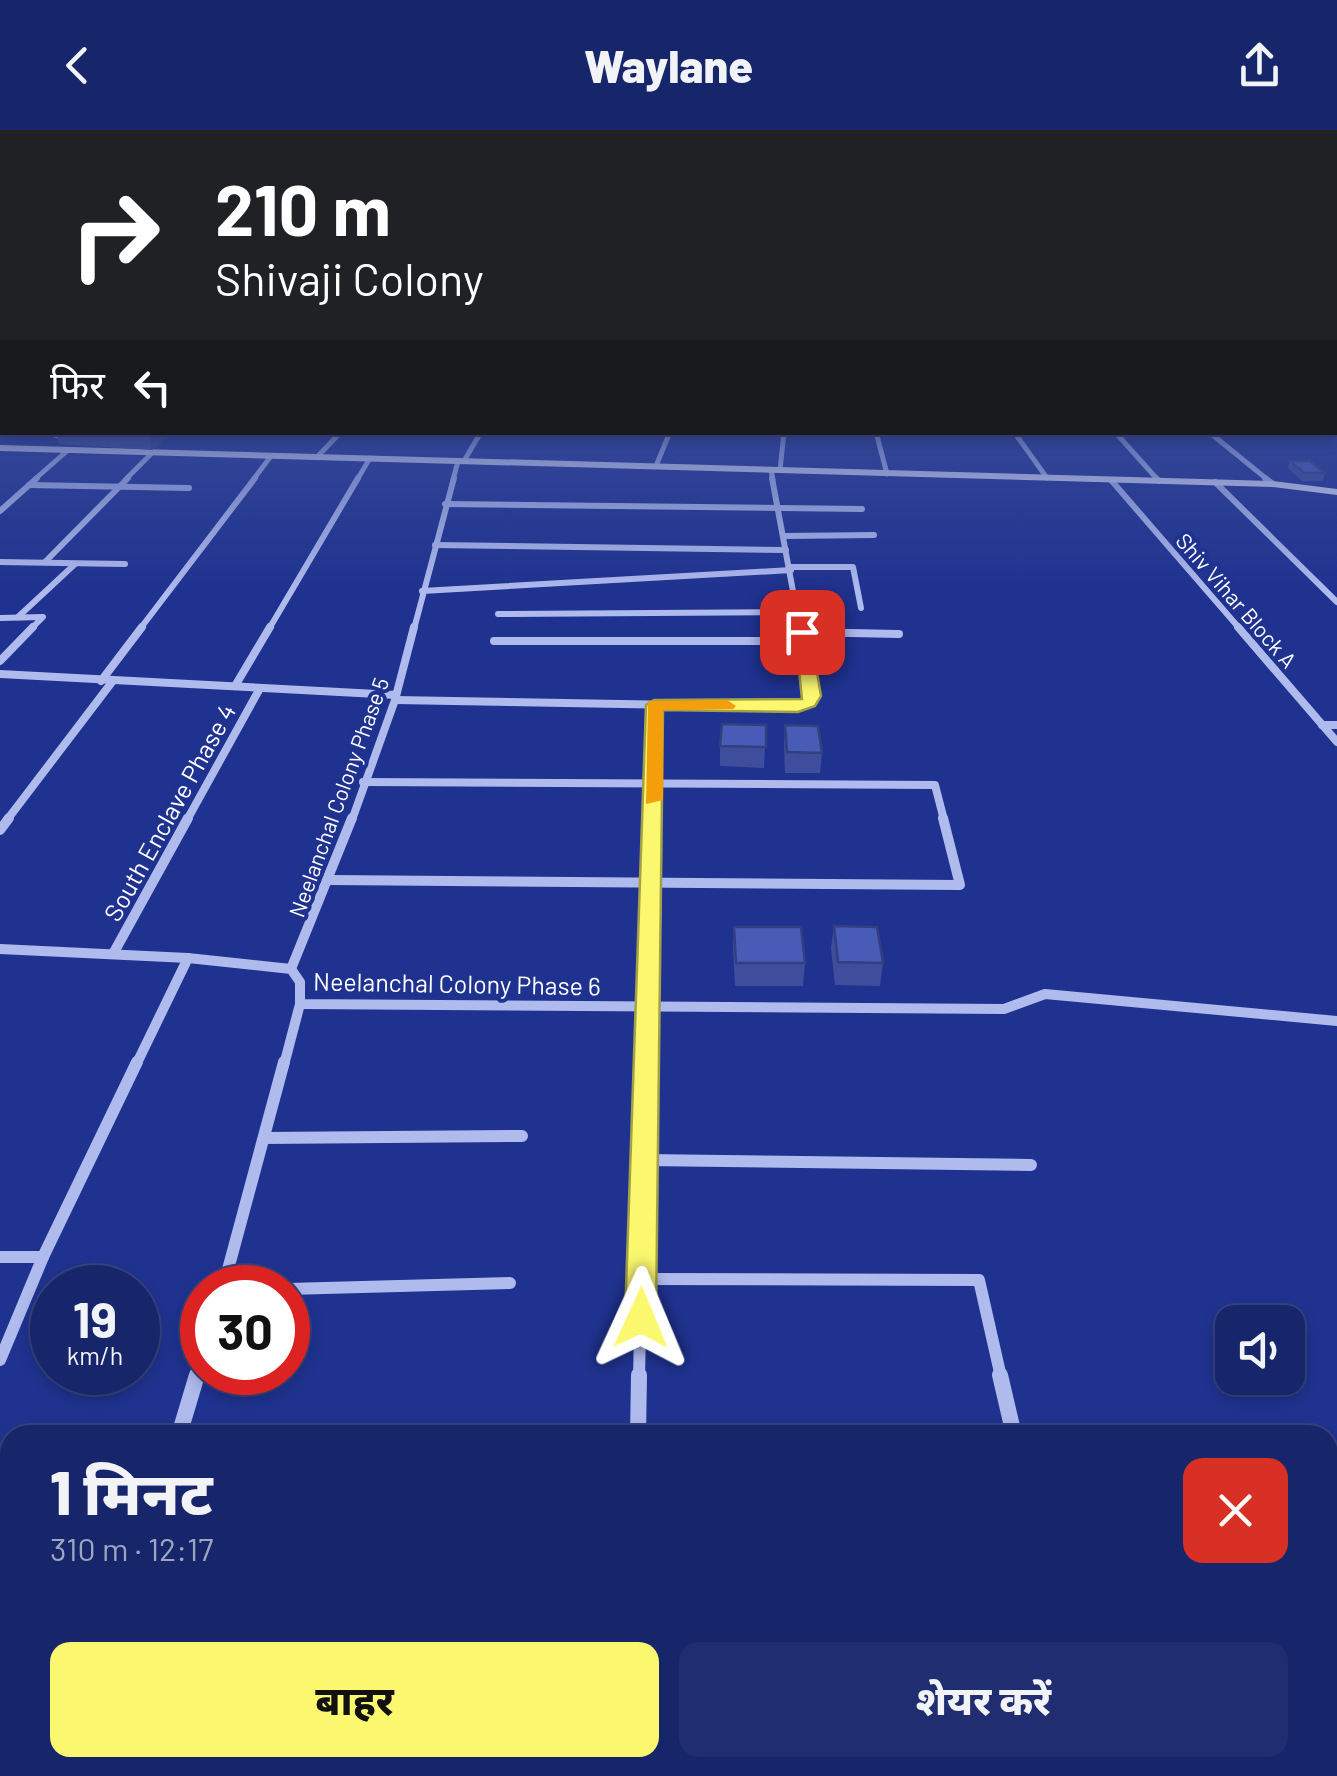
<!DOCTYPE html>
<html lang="hi">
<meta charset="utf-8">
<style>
:root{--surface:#17266b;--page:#202e71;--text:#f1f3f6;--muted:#9ea5c1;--line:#36437e;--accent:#fbf86f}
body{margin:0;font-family:Barlow,"Noto Sans Devanagari",sans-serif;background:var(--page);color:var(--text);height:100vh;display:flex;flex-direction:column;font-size:38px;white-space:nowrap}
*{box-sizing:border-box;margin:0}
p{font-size:32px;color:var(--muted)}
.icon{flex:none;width:55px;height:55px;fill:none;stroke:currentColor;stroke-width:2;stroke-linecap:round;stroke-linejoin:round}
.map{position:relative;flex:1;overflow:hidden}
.details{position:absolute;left:0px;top:1295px;width:1338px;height:352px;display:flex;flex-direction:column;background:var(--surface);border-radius:30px 30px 0 0;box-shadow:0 5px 15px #0003,0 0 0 2px var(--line)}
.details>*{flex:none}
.guide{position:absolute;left:0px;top:0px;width:1338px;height:305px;box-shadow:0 5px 15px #0003,0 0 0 2px var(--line);background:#202124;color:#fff;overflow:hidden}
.tools{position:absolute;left:1215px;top:1175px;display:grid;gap:20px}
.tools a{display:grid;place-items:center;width:90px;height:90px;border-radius:20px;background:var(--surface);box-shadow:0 5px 15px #0003,0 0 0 2px var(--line);font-size:50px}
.speed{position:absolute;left:30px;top:1135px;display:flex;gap:20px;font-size:50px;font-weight:700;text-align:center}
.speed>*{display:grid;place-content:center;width:130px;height:130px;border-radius:50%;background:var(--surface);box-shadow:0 5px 15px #0003,0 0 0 2px var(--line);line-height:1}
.speed small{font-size:25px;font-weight:400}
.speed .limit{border:15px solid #d22;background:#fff;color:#111}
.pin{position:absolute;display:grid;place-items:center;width:85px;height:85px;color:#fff;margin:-42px;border-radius:20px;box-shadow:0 5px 15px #0006}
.me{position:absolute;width:110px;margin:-55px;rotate:1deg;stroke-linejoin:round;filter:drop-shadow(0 0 8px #0008)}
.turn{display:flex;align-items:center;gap:35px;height:210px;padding:0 50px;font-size:45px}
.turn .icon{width:130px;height:130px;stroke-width:2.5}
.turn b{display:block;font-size:70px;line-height:85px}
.then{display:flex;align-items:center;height:95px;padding:0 50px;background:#0003;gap:20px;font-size:38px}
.round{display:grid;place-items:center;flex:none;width:105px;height:105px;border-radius:20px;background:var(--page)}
.headline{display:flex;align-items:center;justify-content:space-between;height:170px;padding:0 50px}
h1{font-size:60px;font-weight:800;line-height:75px}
.action{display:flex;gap:20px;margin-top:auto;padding:20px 50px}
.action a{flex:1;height:115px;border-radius:20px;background:var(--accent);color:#111;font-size:40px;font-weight:800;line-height:115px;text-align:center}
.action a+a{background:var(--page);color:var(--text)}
header{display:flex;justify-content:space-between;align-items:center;height:130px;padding:0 50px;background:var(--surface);font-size:45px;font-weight:800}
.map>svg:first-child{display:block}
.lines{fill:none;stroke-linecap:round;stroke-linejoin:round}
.street-far5{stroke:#afbaed;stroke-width:5}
.street-far4{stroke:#afbaed;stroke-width:6}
.street-far3{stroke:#afbaed;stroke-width:8}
.street-far2{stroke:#afbaed;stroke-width:10}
.street-far1{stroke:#afbaed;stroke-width:12}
.street{stroke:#afbaed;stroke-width:16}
.secondary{fill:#dbe0f9;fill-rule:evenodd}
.wall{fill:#3e4e9d}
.shaded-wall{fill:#32407f}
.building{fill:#485bb6;stroke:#32407f;stroke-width:2.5}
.route{fill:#fbf86f;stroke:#a3a148;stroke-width:2.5}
.slow{fill:#f59e0b}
.labels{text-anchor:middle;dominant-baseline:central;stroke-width:8;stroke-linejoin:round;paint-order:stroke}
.far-street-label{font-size:22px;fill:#fff;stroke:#1f328f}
.street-label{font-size:25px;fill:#fff;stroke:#1f328f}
</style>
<header><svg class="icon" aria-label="back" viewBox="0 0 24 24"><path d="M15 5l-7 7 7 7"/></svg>Waylane<svg class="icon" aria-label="share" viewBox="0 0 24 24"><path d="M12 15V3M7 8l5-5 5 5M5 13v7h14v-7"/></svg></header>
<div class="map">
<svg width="1337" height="1646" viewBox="0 0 1337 1646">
<rect width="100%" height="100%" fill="#1f328f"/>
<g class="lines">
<!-- street-far5 -->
<g class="street-far5">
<path d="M 43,302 L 66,308"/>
<path d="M 876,302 L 887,344"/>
<path d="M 1014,302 L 1047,348"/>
<path d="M 1115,302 L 1158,350"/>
<path d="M 1209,302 L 1268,350"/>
<path d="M 317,327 L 341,302"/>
<path d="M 464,331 L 481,302"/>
<path d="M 656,336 L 670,302"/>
<path d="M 771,340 L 773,350"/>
<path d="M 780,340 L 784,302"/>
<path d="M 34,350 L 68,320"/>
<path d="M 125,350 L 151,324"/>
<path d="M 253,350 L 271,326"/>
<path d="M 357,350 L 370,328"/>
<path d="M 453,350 L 458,331"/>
</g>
<!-- street-far4 -->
<g class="street-far4">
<path d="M 772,348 L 800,499"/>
<path d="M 1156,348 L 1159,351"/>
<path d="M 1265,348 L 1273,354"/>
<path d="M 1111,350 L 1240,499"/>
<path d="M 1215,352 L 1337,472"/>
<path d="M 29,355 L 189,358"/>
<path d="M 445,374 L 862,379"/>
<path d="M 0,381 L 37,348"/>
<path d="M 783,406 L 874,405"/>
<path d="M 435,415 L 786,420"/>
<path d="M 0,432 L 125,434"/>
<path d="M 45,432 L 128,348"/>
<path d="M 790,437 L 853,437 L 861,478"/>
<path d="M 422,461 L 791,440"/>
<path d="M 498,484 L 800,482"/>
<path d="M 18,487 L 75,434"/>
<path d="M 0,488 L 43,487 L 31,499"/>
<path d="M 140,499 L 255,348"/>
<path d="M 269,499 L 358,348"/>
<path d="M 414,499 L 454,348"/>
</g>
<!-- street-far3 -->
<g class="street-far3">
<path d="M 1238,497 L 1337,612"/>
<path d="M 803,502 L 899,504"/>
<path d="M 494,511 L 804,511"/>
<path d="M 0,531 L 33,497"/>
<path d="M 0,544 L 396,565"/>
<path d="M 101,551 L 142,497"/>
<path d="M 235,556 L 270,497"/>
<path d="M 395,570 L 798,577 L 812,566 L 799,497"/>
<path d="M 1322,595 L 1337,595"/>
<path d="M 363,652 L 935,655 L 944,690"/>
<path d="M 7,690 L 112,552"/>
<path d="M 187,690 L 259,560"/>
<path d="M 352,690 L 395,570 L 414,497"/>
<path d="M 651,690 L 654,575"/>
</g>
<!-- street-far2 -->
<g class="street-far2">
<path d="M 0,700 L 9,688"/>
<path d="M 330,750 L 960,755 L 943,688"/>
<path d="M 0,819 L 188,828 L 291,839 L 300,852 L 300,874 L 1004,879 L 1045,864 L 1337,891"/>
<path d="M 113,824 L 188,688"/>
<path d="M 291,839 L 352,688"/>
<path d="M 136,935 L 188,828"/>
<path d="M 284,935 L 300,874"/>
<path d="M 646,935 L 652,688"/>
</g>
<!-- street-far1 -->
<g class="street-far1">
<path d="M 264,1008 L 522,1006"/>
<path d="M 645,1030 L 1031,1035"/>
<path d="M 0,1127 L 43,1127"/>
<path d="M 642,1149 L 979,1150 L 1001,1247"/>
<path d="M 223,1158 L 284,932"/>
<path d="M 288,1159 L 510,1153"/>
<path d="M 0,1230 L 43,1127 L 137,932"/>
<path d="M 196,1247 L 202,1227"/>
<path d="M 639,1247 L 646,932"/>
</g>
<!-- street -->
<g class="street">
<path d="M 1000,1245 L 1014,1305"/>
<path d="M 179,1305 L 197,1245"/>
<path d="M 638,1305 L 639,1245"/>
<path d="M 631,1638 L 631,1646"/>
<path d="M 1089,1638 L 1091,1646"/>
<path d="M 76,1646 L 78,1638"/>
</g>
<!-- secondary -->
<path class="secondary" d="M 0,315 L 1273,351 L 1337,359 L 1337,365 L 1273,357 L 0,321 Z"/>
</g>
<!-- wall -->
<g class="wall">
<path d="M 56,302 L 174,302 L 152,320 L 59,314 Z"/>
<path d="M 1290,331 L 1325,343 L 1323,351 L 1302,351 L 1288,338 Z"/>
<path d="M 766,595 L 764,638 L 720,636 L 720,616 Z"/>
<path d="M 785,595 L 822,623 L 820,643 L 785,643 L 784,615 Z"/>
<path d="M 834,796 L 883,833 L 880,856 L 835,855 L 831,818 Z"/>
<path d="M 734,797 L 805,833 L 803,856 L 735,856 L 733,819 Z"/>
</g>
<!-- shaded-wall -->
<path class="shaded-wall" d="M 148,302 L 174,302 L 152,320 Z"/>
<!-- building -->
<g class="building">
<path d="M 1290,331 L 1310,331 L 1325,343 L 1304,343 Z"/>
<path d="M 722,594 L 766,595 L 766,617 L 720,616 Z"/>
<path d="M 785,595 L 818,596 L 822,623 L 787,622 Z"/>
<path d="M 834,796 L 877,797 L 883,833 L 838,832 Z"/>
<path d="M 734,797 L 801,797 L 805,833 L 736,833 Z"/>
</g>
<!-- sky -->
<linearGradient id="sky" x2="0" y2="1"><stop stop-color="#111c4f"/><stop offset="0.5" stop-color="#3c4f9b"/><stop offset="1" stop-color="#3c4f9b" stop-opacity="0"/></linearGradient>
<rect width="1337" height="463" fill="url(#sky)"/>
<!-- route -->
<path class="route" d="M 802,497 L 810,502 L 821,566 L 815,576 L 798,582 L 663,580 L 656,1188 L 652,1197 L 641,1201 L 630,1197 L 625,1188 L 646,575 L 654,570 L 802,569 L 795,502 Z"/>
<!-- slow -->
<path class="slow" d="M 727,570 L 736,576 L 733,579 L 663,580 L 663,670 L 646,674 L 648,571 Z"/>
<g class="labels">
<!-- far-street labels -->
<g class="far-street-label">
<text transform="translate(1237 470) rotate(49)">Shiv Vihar Block A</text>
<text transform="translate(338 667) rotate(-70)">Neelanchal Colony Phase 5</text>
</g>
<!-- street labels -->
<g class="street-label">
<text transform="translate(169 682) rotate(-61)">South Enclave Phase 4</text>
<text transform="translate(457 853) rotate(1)">Neelanchal Colony Phase 6</text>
</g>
</g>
</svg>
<div class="tools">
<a><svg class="icon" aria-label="sound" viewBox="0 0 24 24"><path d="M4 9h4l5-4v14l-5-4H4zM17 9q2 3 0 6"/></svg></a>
</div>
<div class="speed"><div>19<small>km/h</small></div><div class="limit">30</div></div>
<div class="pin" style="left:802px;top:502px;background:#d93025"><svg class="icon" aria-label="arrive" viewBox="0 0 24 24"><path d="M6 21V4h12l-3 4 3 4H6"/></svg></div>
<svg class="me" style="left:641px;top:1188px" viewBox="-20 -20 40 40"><path d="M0-17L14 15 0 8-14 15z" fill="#fbf86f" stroke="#fff" stroke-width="4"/></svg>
<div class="guide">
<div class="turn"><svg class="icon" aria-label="right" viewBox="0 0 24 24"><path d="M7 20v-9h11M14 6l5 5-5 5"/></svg><div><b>210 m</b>Shivaji Colony</div></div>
<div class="then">फिर<svg class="icon" aria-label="left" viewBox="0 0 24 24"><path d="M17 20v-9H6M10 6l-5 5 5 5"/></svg></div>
</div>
<section class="details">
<div class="headline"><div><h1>1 मिनट</h1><p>310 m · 12:17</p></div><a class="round" style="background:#d93025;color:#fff"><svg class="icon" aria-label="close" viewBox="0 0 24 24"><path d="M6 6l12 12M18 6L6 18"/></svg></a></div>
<div class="action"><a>बाहर</a><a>शेयर करें</a></div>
</section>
</div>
